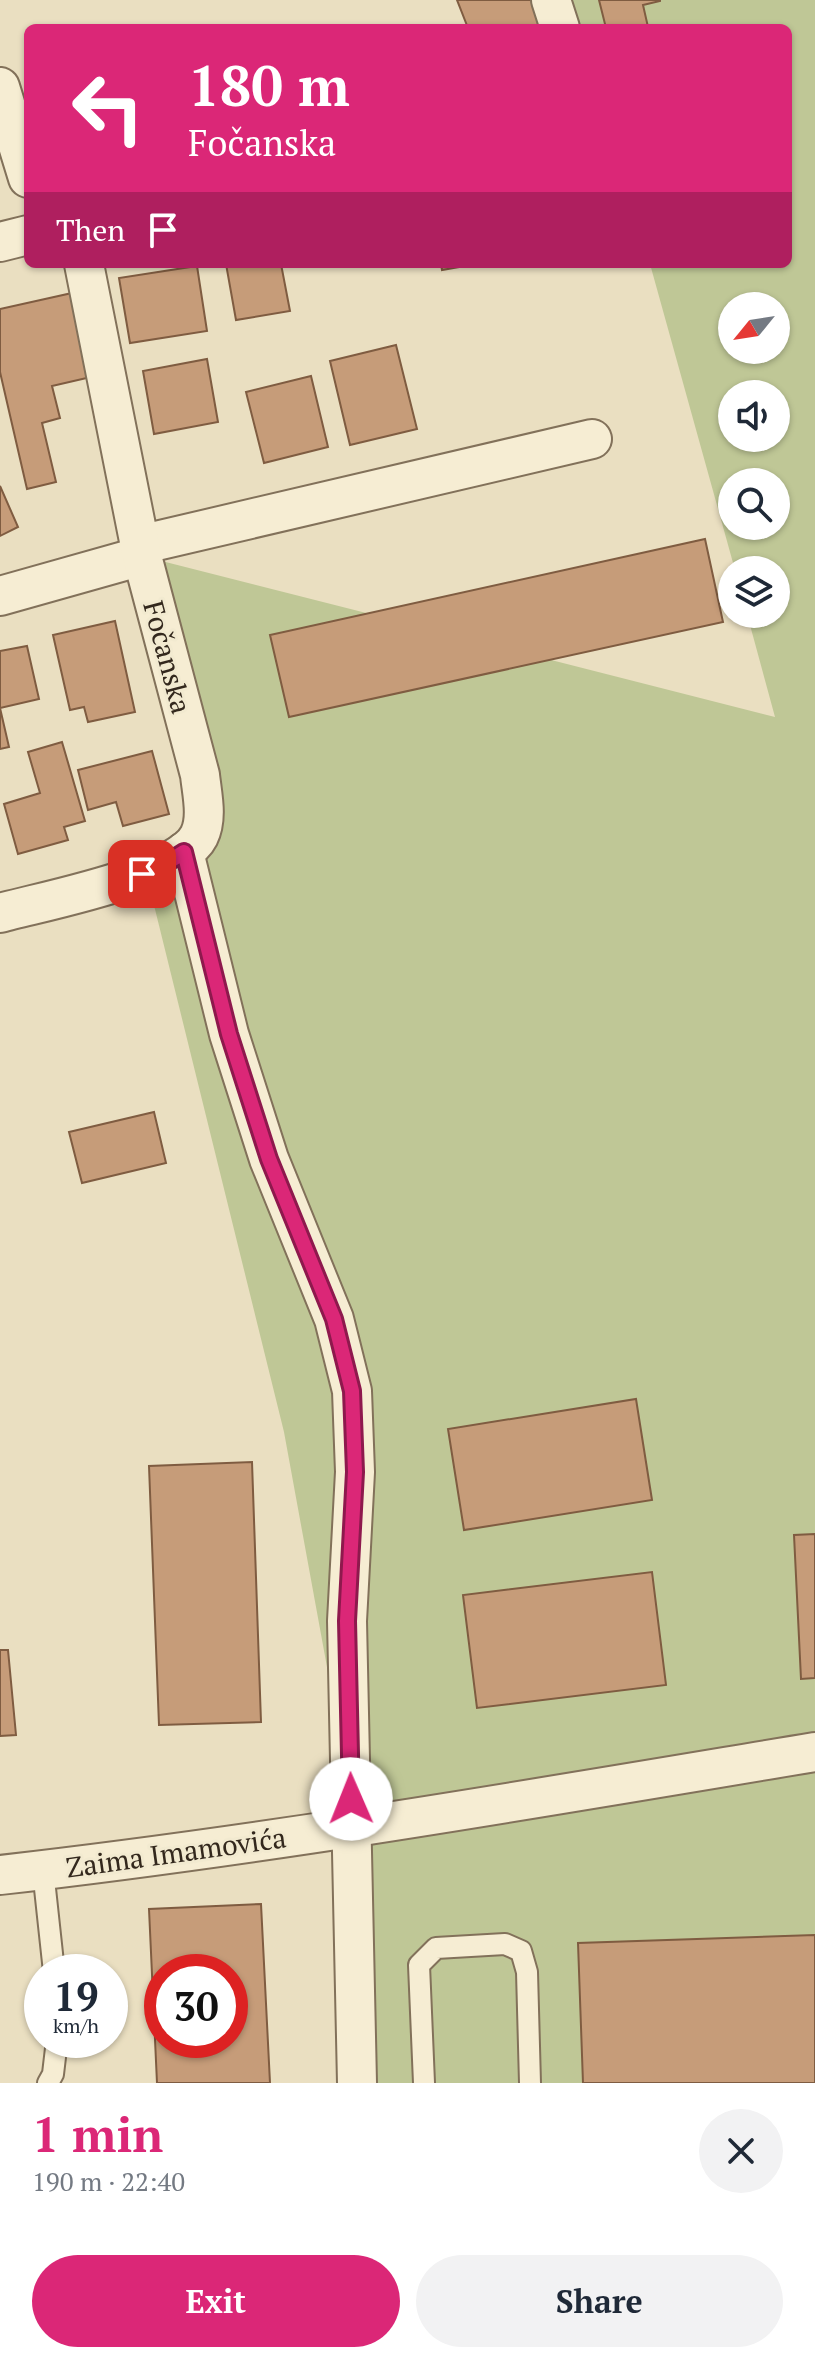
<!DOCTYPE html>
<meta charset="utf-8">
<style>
:root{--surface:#fff;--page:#f2f2f3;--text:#1f2937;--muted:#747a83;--accent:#db2777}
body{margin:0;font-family:"PT Serif",serif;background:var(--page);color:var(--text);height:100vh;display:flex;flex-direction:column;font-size:30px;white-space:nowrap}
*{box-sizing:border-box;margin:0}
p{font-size:26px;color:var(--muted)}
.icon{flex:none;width:44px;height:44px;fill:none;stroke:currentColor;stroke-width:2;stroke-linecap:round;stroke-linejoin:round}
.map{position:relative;height:2083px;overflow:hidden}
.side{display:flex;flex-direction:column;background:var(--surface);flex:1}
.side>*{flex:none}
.guide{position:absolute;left:24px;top:24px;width:768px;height:244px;border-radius:12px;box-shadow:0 2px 6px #0004;background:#db2777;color:#fff;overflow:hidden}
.needle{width:52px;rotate:240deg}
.fabs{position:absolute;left:718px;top:292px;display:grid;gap:16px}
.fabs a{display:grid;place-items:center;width:72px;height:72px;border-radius:50%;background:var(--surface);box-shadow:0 2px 6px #0004;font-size:40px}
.speed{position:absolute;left:24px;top:1954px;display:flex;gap:16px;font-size:40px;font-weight:700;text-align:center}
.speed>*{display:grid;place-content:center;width:104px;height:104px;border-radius:50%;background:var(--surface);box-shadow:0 2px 6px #0004;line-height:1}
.speed small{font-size:20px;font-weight:400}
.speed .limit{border:12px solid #d22;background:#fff;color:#111}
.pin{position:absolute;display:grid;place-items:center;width:68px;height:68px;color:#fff;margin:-34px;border-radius:16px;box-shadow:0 4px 12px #0006}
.me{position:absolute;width:88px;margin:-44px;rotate:359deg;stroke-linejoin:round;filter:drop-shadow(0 0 6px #0008)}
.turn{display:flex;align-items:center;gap:28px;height:168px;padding:0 32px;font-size:36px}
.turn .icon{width:104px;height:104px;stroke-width:2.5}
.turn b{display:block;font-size:56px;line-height:68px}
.then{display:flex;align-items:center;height:76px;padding:0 32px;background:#0003;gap:16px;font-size:30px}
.round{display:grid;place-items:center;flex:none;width:84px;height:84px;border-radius:42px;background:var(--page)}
.head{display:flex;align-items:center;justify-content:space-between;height:136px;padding:0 32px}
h1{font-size:48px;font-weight:700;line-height:60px;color:var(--accent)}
.primary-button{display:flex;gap:16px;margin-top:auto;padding:16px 32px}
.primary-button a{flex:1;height:92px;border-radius:48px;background:var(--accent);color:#fff;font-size:32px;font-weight:700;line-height:92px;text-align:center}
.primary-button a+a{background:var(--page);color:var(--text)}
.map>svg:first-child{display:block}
.green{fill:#bfc796;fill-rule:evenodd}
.building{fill:#c69c79;stroke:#7f5c41;stroke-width:2;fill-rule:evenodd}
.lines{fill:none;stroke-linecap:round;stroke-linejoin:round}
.lane-casing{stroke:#82715a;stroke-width:24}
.street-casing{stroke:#82715a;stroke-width:42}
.lane{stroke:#f6edd3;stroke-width:20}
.street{stroke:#f6edd3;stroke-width:38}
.route-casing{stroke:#8e194d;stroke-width:20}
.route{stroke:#db2777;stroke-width:14}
.labels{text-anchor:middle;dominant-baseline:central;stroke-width:6;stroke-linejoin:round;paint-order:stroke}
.street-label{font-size:28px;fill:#33281d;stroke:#f2ead0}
</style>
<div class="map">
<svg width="815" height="2083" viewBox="0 0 815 2083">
<rect width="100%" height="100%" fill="#eadfc1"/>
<!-- green -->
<path class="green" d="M 572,0 L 815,0 L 815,2083 L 357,2083 L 344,1760 L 284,1432 L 151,893 L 159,868 L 199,837 L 142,556 L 775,717 L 747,614 L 776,614 L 776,570 L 735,570 L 650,264 L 788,264 L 788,28 L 581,28 ZM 732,306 L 776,306 L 776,350 L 732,350 ZM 732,394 L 776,394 L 776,438 L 732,438 ZM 732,482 L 776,482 L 776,526 L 732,526 Z"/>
<!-- building -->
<g class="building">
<path d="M 457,0 L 533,0 L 543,28 L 468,28 Z"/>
<path d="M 599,0 L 660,0 L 660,1 L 643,5 L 648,27 L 606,28 Z"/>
<path d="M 226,264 L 281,264 L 290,311 L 236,320 Z"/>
<path d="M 441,264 L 476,264 L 442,270 Z"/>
<path d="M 197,266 L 207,331 L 130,343 L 119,278 Z"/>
<path d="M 72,293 L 91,377 L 52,386 L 60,418 L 42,423 L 56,482 L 27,489 L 0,372 L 0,309 Z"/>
<path d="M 396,345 L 417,429 L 350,445 L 330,361 Z"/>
<path d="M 207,359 L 218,422 L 154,434 L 143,371 Z"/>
<path d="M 311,376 L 328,447 L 264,463 L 246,392 Z"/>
<path d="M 0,486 L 18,527 L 0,536 Z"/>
<path d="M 705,539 L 723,622 L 289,717 L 270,635 Z"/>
<path d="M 115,621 L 135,712 L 88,722 L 84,707 L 70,710 L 53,635 Z"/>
<path d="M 27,646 L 39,699 L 0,708 L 9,747 L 0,749 L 0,651 Z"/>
<path d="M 62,742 L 85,821 L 64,827 L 68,840 L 18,854 L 4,804 L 40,793 L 28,752 Z"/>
<path d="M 152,751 L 169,814 L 123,826 L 116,802 L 88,810 L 78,770 Z"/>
<path d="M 154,1112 L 166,1163 L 82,1183 L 69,1132 Z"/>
<path d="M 636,1399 L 652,1500 L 464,1530 L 448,1429 Z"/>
<path d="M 252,1462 L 261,1722 L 159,1725 L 149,1466 Z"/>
<path d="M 815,1534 L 815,1678 L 801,1679 L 794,1535 Z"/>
<path d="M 652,1572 L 666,1685 L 477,1708 L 463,1595 Z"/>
<path d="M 0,1650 L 8,1650 L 16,1735 L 0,1736 Z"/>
<path d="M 261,1904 L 270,2083 L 157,2083 L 149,1909 ZM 162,1972 L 230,1972 L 230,2040 L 162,2040 Z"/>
<path d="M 815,1935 L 815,2083 L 583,2083 L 578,1943 Z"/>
</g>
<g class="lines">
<!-- lane casing -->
<g class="lane-casing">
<g id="lane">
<path d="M 43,1870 L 54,1972"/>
<path d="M 48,2083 L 53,2074 L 57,2040"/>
<path d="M 424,2083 L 419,1965 L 436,1948 L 505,1944 L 521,1951 L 527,1972 L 530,2083"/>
</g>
</g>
<!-- street casing -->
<g class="street-casing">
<g id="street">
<path d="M 551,0 L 560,28"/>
<path d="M 0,87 L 28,178"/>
<path d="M 0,242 L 28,235"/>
<path d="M 139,545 L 592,439"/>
<path d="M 0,596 L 142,556"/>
<path d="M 184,852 L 229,1034 L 269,1159 L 334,1319 L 352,1391 L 355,1472 L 347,1621 L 357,2083"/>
<path d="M 0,913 C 43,901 179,876 199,836 C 208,818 202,794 200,775 L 142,556 L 84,264"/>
<path d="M 0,1875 C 273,1844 544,1797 815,1752"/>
</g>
</g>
<!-- lane -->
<use href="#lane" class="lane"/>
<!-- street -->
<use href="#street" class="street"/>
</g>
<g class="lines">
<!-- route casing -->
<g class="route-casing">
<path id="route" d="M 142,874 L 159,868 L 184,852 L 229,1034 L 269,1159 L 334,1319 L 352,1391 L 355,1472 L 347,1621 L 351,1799"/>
</g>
<!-- route -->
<use href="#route" class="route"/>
</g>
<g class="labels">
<!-- street labels -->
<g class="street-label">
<text transform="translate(168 657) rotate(75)">Fočanska</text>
<text transform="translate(176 1852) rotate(-8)">Zaima Imamovića</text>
</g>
</g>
</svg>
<div class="fabs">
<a><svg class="needle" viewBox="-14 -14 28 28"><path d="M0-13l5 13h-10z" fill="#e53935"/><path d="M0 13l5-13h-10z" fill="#747a83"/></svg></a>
<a><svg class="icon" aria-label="sound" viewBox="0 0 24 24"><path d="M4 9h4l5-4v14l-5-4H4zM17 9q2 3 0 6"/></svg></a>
<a><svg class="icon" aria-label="search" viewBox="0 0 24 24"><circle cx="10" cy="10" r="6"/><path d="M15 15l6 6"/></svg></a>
<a><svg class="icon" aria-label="layers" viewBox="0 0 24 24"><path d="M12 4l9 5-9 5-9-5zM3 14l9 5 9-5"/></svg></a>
</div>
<div class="speed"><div>19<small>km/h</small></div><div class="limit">30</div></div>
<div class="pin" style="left:142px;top:874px;background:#d93025"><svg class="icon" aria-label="arrive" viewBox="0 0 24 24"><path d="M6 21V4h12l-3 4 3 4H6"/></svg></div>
<svg class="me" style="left:351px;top:1799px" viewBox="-20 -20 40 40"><circle r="19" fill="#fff"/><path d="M0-13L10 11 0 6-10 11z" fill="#db2777"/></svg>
<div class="guide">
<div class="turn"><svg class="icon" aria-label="left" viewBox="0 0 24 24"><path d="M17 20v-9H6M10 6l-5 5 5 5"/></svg><div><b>180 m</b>Fočanska</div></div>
<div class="then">Then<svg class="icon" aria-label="arrive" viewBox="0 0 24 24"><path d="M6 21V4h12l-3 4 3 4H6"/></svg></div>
</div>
</div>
<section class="side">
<div class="head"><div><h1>1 min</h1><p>190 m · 22:40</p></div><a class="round"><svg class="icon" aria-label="close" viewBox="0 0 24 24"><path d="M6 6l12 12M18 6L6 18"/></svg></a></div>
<div class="primary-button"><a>Exit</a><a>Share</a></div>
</section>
